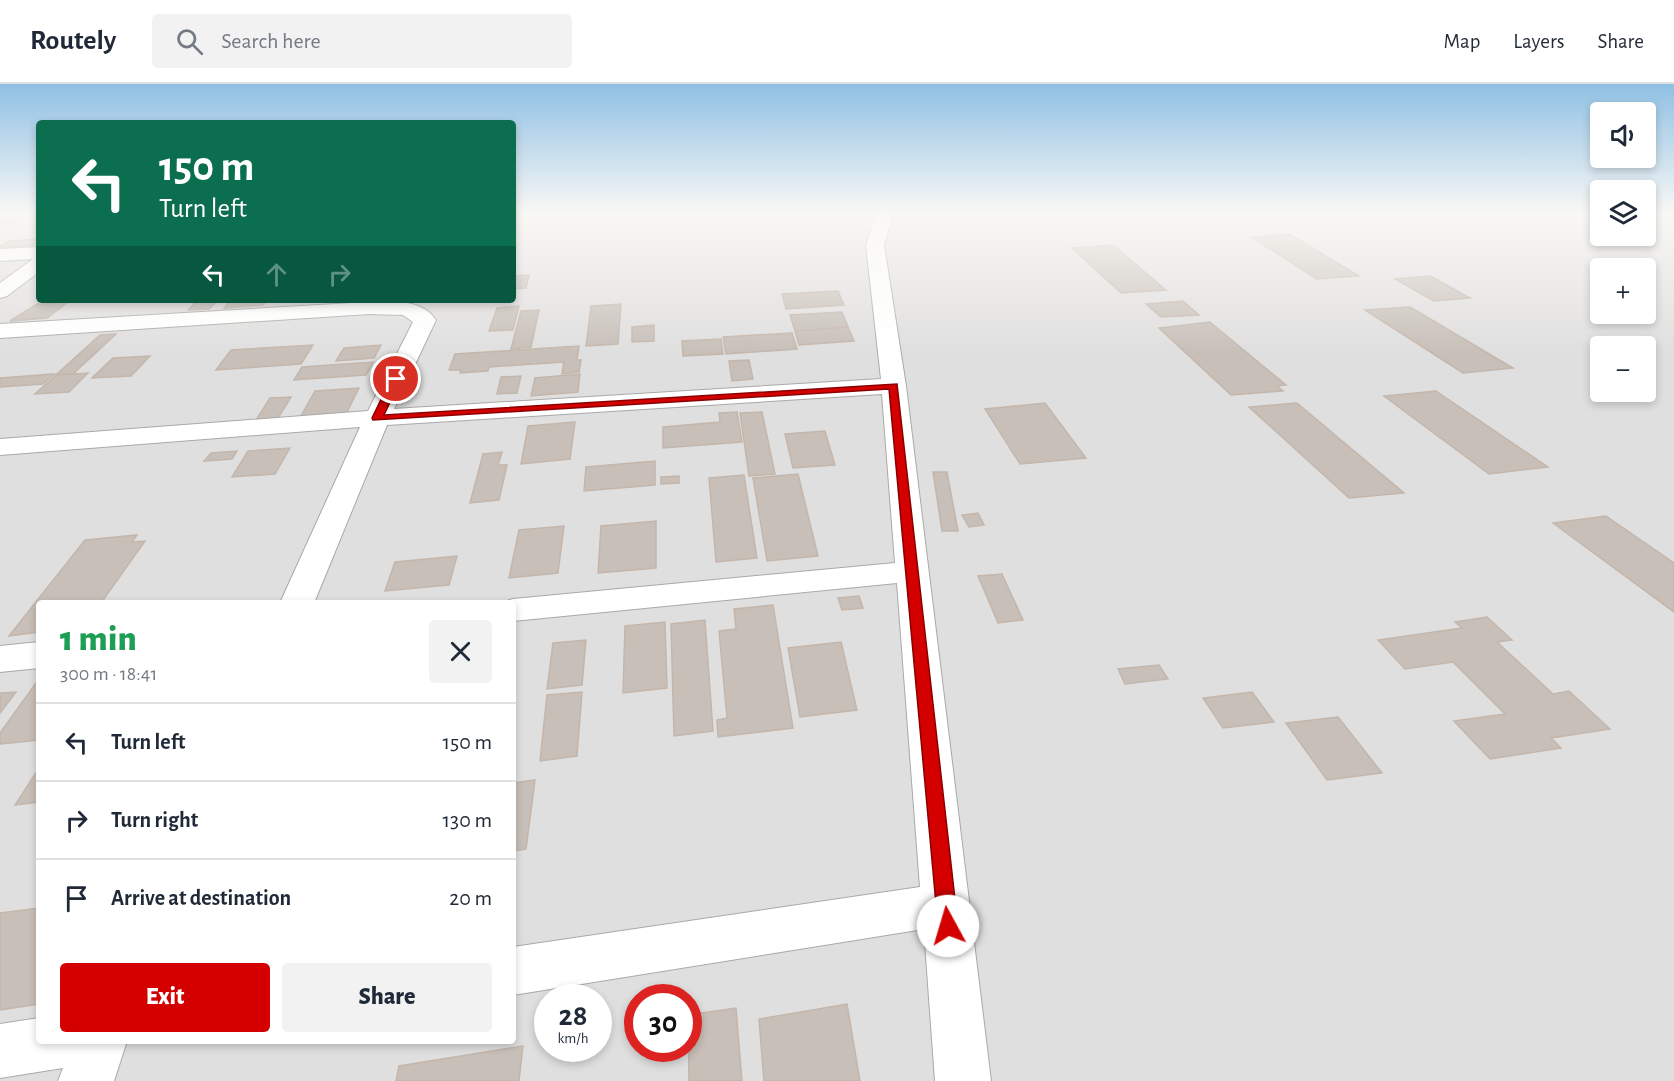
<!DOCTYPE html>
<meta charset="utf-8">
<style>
:root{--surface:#fff;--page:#f2f2f3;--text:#1f2937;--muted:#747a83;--line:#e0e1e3;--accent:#d40000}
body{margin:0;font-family:"Alegreya Sans",sans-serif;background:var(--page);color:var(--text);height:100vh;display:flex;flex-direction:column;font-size:22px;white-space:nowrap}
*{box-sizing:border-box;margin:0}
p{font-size:20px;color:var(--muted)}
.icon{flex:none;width:33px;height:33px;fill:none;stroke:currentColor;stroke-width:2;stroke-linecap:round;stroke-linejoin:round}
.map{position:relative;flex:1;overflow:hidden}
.panel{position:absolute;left:36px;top:516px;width:480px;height:444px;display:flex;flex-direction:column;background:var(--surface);border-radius:6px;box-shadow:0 3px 9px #0003}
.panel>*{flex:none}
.hud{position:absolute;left:36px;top:36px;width:480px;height:183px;border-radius:6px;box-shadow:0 3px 9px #0003;background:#0b6e4f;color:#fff;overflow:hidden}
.tools{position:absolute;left:1590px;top:18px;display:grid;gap:12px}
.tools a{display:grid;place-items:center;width:66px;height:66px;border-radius:6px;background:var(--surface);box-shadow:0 3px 9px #0003;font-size:30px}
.speed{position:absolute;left:534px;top:900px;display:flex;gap:12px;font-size:30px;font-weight:700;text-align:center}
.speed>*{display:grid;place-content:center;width:78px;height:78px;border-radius:50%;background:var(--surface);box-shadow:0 3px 9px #0003;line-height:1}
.speed small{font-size:15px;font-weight:400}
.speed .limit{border:9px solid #d22;background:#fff;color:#111}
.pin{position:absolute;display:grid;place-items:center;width:51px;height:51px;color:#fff;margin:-26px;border:3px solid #fff;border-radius:50%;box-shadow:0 2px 6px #0007}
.me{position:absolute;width:66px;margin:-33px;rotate:354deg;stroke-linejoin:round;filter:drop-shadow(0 0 4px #0008)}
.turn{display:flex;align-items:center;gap:21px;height:126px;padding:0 24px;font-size:27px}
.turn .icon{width:78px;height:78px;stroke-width:2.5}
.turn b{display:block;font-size:42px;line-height:51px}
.lanes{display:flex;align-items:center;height:57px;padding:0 24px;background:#0003;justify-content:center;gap:30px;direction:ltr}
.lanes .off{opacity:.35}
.round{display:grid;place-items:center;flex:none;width:63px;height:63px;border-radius:6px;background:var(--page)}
.summary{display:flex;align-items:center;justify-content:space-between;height:102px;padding:0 24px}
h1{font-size:36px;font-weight:800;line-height:45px;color:#1e9e55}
.button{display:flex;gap:12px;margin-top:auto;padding:12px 24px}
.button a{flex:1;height:69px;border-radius:6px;background:var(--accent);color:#fff;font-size:24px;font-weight:800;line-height:69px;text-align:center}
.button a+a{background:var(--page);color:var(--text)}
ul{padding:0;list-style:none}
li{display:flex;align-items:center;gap:18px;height:78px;padding:0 24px;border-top:2px solid var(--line)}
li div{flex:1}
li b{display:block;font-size:22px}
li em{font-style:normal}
header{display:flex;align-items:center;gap:36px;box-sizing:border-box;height:84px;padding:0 30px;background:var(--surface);border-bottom:2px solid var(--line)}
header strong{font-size:28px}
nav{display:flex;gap:33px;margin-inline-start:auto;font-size:21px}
.search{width:420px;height:54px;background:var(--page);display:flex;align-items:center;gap:15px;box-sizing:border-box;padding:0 21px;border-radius:6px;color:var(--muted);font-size:22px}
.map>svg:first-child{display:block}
.residential{fill:#e0dfdf;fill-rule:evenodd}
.building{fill:#c7bfb8;stroke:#c4b6ab;stroke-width:1.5}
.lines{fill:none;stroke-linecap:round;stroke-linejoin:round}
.minor-casing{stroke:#a9a9a9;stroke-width:2}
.minor{fill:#fff;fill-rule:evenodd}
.route{fill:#d40000;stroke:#8a0000;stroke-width:1.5}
</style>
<header>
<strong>Routely</strong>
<div class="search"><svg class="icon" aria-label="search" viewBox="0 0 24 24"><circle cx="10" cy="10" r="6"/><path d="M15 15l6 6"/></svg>Search here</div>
<nav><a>Map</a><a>Layers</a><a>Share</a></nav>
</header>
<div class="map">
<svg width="1674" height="997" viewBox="0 0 1674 997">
<rect width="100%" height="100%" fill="#f2efe9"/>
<!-- residential -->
<path class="residential" d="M 0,130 L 39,130 L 39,216 L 513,216 L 513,130 L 1600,130 L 1600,152 L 1646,152 L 1646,130 L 1674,130 L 1674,997 L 0,997 ZM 1600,184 L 1646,184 L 1646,230 L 1600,230 ZM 1600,262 L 1646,262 L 1646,308 L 1600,308 ZM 39,519 L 513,519 L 513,957 L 39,957 ZM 548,914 L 598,914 L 598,964 L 548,964 ZM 638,914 L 688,914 L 688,964 L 638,964 Z"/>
<!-- building -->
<g class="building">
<path d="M 22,134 L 13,139 L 0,140 L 0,135 Z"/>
<path d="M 1289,150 L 1359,192 L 1317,195 L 1251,153 Z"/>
<path d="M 39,155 L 39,158 L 29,165 L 0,166 L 0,162 L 9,157 Z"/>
<path d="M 1113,161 L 1166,206 L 1121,209 L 1072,164 Z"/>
<path d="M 529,191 L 526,204 L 513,205 L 513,192 Z"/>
<path d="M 1430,192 L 1470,214 L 1434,217 L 1395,195 Z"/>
<path d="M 838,207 L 844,221 L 786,225 L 782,210 Z"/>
<path d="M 198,216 L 218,216 L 209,225 L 188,226 Z"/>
<path d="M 231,216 L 267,216 L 263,221 L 224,224 Z"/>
<path d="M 1183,217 L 1199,231 L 1161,233 L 1146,220 Z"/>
<path d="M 68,218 L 47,234 L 10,237 L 37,220 Z"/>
<path d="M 621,220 L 618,260 L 586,262 L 591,222 Z"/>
<path d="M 519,222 L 513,246 L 489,247 L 497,224 Z"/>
<path d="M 1410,223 L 1513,284 L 1463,289 L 1365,226 Z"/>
<path d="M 539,226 L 531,263 L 511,265 L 521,227 Z"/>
<path d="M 842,228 L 848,243 L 795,247 L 790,231 Z"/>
<path d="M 1210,238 L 1286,301 L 1277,302 L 1283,307 L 1231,311 L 1159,244 Z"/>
<path d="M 654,241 L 654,257 L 632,258 L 632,243 Z"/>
<path d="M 848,243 L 854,257 L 799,261 L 795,247 Z"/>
<path d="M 792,249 L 797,265 L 726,270 L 723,253 Z"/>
<path d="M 116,250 L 73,290 L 56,291 L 100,251 Z"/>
<path d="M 721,255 L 723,270 L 683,272 L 682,257 Z"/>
<path d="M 313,261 L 301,280 L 216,286 L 231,266 Z"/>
<path d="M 381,261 L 374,274 L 336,277 L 344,264 Z"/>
<path d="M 579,262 L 577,276 L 581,276 L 579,288 L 562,290 L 564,278 L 489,283 L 488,287 L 460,289 L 461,286 L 449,286 L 455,270 Z"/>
<path d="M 150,272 L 131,292 L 92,294 L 113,274 Z"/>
<path d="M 749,276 L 753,295 L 732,297 L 729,277 Z"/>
<path d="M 373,278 L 366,291 L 294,296 L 302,283 Z"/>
<path d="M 88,289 L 69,308 L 35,310 L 56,291 Z"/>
<path d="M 54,290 L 43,300 L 0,303 L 0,294 Z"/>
<path d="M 580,290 L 578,308 L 531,312 L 535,294 Z"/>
<path d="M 521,292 L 517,309 L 497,310 L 501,293 Z"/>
<path d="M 359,304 L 346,330 L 300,334 L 315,307 Z"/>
<path d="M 1436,307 L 1548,383 L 1489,390 L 1384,312 Z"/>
<path d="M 291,313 L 278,334 L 256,336 L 270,314 Z"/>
<path d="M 1045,319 L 1086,374 L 1020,380 L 985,325 Z"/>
<path d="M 1297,319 L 1404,409 L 1349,414 L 1249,323 Z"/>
<path d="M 737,328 L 742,358 L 663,364 L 663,343 L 720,338 L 719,329 Z"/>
<path d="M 762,328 L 775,390 L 749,392 L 740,329 Z"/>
<path d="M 575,338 L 570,375 L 521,380 L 528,342 Z"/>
<path d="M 825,347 L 835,381 L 793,384 L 785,350 Z"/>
<path d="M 290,364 L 275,390 L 232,393 L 248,367 Z"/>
<path d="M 237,367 L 232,375 L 204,377 L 211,369 Z"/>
<path d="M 502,368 L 498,381 L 507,381 L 499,416 L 470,419 L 483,370 Z"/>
<path d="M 655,377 L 655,401 L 584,407 L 586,383 Z"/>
<path d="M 933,388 L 947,388 L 958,447 L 942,447 Z"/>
<path d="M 798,390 L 818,472 L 767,477 L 753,394 Z"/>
<path d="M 744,391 L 757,474 L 716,478 L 709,394 Z"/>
<path d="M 679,392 L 679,399 L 661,400 L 661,393 Z"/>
<path d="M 978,429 L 984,441 L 969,443 L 962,431 Z"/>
<path d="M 1606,432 L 1674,479 L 1674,528 L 1553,439 Z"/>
<path d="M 656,437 L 656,484 L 598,489 L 601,442 Z"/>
<path d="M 564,442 L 558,489 L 509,494 L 519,446 Z"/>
<path d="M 137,451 L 132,458 L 145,457 L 101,519 L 39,519 L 39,548 L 9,552 L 85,456 Z"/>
<path d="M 457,472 L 449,501 L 385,507 L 395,478 Z"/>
<path d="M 1002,490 L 1023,536 L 998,539 L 978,492 Z"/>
<path d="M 859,512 L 863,524 L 842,526 L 838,514 Z"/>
<path d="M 773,521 L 793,644 L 718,653 L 717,636 L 727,634 L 719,547 L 736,545 L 734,525 Z"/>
<path d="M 1487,533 L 1512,556 L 1497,558 L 1553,610 L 1569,607 L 1610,645 L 1551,654 L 1561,664 L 1490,675 L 1454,637 L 1505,630 L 1453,578 L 1405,585 L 1378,556 L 1462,544 L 1455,538 Z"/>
<path d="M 705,536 L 713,647 L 674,652 L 671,540 Z"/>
<path d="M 665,538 L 667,604 L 623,609 L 625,542 Z"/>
<path d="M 586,556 L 582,601 L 547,605 L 553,559 Z"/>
<path d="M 841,558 L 857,626 L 800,633 L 788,564 Z"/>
<path d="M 1159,581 L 1168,595 L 1125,600 L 1118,585 Z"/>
<path d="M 36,599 L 39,599 L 39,656 L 0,660 L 0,649 Z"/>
<path d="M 16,608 L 0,629 L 0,609 Z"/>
<path d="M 582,608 L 577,672 L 540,677 L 547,611 Z"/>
<path d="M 1252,608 L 1274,638 L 1223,644 L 1203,614 Z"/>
<path d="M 1338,633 L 1382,689 L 1327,696 L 1286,639 Z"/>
<path d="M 39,684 L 39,718 L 15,721 Z"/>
<path d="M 535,696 L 526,765 L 513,767 L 513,699 Z"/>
<path d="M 39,824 L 39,920 L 0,926 L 0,829 Z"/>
<path d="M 847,920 L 860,997 L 764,997 L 759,935 Z"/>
<path d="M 736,924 L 742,997 L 689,997 L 688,931 Z"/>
<path d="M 523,962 L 519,997 L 396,997 L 399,982 Z"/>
</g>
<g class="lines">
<!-- minor casing -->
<g class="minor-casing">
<g id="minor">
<path d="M 877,130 L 893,130 L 884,161 L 906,302 L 991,997 L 935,997 L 924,845 L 513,911 L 513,863 L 920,803 L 897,499 L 513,537 L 513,519 L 500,519 L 513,515 L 895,479 L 882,310 L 387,341 L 314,519 L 280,519 L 360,343 L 0,371 L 0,355 L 368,327 L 413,238 L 403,231 L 369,230 L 0,254 L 0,240 L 369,218 C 392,218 421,214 436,236 L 394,325 L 881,295 L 866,161 Z"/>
<path d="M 39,163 L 39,188 L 7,212 L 0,214 L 0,199 L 33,175 L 0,177 L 0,165 Z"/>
<path d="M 39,558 L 39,584 L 0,588 L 0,562 Z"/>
<path d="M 39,934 L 39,957 L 127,957 L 114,997 L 58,997 L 63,984 L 0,994 L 0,940 Z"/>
</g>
</g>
<!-- minor -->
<use href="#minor" class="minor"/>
</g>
<!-- sky -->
<linearGradient id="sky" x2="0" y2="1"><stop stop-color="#8fc0e4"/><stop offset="0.48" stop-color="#f9f8f5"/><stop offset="1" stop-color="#f9f8f5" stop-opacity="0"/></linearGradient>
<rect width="1674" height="269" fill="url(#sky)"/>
<!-- route -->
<path class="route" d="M 396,292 L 401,295 L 384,331 L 897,300 L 958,842 L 955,848 L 948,851 L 941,848 L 938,842 L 889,305 L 373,336 L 372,334 L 391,295 Z"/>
</svg>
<div class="tools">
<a><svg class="icon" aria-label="sound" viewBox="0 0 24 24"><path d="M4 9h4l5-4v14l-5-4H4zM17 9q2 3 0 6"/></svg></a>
<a><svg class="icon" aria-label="layers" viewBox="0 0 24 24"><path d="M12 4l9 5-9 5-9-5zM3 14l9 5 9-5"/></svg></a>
<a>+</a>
<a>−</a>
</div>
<div class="speed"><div>28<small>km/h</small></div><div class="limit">30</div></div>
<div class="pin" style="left:396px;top:295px;background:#d93025"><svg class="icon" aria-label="arrive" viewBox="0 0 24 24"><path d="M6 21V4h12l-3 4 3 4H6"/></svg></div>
<svg class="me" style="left:948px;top:842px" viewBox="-20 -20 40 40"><circle r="19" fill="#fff"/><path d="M0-13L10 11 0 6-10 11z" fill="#d40000"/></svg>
<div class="hud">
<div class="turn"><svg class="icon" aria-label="left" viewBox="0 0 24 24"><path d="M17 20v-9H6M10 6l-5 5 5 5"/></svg><div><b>150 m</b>Turn left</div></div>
<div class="lanes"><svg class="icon" aria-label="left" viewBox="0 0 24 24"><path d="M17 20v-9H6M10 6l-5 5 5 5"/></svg><svg class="icon off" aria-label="ahead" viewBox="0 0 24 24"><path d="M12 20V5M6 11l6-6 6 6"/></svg><svg class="icon off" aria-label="right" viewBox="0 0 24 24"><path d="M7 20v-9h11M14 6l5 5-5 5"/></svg></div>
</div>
<section class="panel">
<div class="summary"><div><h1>1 min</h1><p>300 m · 18:41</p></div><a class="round"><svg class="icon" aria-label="close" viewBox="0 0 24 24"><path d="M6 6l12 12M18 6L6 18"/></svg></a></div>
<ul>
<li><svg class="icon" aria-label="left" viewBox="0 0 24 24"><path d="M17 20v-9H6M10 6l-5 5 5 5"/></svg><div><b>Turn left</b></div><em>150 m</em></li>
<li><svg class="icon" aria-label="right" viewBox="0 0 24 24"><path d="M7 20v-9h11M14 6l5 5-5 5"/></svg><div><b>Turn right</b></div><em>130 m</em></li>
<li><svg class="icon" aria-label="arrive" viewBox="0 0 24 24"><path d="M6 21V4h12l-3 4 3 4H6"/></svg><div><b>Arrive at destination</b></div><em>20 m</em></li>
</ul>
<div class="button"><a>Exit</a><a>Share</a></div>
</section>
</div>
